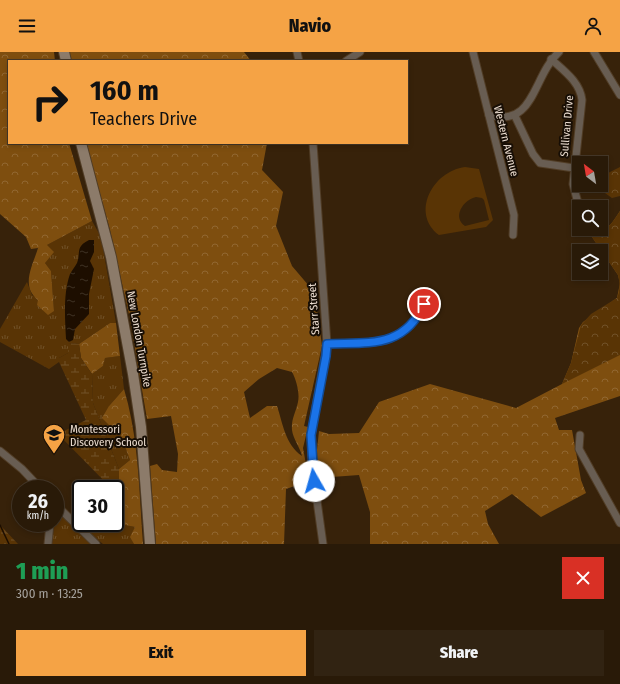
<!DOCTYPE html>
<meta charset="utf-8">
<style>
:root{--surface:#291a08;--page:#312312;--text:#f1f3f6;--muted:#a5a19c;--line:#453829;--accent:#f5a345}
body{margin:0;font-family:"Fira Sans Condensed",sans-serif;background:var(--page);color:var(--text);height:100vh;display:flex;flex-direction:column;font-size:15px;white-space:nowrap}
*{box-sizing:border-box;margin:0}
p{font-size:13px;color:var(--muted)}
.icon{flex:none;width:22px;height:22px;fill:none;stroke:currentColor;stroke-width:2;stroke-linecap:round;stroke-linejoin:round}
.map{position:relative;height:492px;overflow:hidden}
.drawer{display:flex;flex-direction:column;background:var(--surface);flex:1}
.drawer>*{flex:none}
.hud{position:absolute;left:8px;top:8px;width:400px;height:84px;border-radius:0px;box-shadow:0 2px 6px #0003,0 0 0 1px var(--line);background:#f5a345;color:#111;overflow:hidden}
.needle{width:26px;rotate:329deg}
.buttons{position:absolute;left:572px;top:104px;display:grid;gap:8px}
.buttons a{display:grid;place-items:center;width:36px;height:36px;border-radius:0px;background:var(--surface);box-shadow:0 2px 6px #0003,0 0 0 1px var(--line);font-size:20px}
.speed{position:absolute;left:12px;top:428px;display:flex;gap:8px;font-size:20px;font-weight:700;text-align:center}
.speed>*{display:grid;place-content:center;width:52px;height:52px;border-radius:50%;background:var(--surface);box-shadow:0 2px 6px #0003,0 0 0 1px var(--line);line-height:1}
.speed small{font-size:10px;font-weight:400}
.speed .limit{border:2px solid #111;border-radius:6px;background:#fff;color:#111}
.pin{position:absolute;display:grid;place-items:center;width:34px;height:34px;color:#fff;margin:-17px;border:2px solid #fff;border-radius:50%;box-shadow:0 1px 4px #0007}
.me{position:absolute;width:44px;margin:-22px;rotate:353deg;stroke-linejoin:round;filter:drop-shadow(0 0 3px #0008)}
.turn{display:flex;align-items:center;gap:14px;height:84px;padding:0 16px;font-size:18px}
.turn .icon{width:52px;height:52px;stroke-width:2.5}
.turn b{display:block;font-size:28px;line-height:34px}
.round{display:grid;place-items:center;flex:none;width:42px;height:42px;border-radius:0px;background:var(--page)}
.summary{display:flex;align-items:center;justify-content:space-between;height:68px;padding:0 16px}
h1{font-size:24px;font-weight:800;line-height:30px;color:#1e9e55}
.cta{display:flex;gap:8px;margin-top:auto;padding:8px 16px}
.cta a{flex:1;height:46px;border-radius:0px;background:var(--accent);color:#111;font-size:16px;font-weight:800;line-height:46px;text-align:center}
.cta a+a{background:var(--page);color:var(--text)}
header{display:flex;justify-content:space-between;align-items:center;height:52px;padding:0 16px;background:var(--accent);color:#111;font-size:18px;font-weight:800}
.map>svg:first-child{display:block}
.grass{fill:url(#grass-tufts)}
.forest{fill:url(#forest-crowns);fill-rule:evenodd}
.wetland{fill:url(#wetland-marsh)}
.park{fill:url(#park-crowns)}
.pitch{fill:#593405;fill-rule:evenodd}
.water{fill:url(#water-ripples)}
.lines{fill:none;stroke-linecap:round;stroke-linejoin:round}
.stream{stroke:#1d0e00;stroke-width:1.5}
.minor-casing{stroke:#513d26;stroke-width:9}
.secondary-casing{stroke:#513d26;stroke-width:12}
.minor{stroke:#685d52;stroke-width:7}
.secondary{stroke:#8c7b6a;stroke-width:10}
.route-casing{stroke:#114b97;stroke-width:10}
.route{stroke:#1a73e8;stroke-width:7}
.labels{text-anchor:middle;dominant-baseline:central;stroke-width:4;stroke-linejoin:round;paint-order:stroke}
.street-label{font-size:11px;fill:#efe0d3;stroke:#170e05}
.poi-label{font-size:11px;fill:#efe0d3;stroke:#170e05;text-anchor:start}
</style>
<header><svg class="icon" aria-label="menu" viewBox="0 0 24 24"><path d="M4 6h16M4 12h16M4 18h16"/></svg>Navio<svg class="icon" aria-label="person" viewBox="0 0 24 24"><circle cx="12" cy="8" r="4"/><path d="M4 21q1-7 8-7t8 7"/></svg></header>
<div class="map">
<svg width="620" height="492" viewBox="0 0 620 492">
<defs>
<pattern id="grass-tufts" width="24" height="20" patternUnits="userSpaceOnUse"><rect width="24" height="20" fill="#593405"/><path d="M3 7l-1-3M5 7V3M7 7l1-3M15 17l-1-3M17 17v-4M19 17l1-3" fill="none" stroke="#715129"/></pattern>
<pattern id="forest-crowns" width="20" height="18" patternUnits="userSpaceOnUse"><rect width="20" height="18" fill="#7e4e0f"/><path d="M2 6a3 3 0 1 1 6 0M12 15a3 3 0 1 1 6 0" fill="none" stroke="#916731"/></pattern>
<pattern id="wetland-marsh" width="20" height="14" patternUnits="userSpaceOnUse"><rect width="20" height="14" fill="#593405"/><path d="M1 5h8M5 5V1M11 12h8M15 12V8" fill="none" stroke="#715129"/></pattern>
<pattern id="park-crowns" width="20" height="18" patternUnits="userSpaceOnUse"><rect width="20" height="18" fill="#593405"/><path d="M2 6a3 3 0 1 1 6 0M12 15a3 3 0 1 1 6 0" fill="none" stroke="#715129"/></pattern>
<pattern id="water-ripples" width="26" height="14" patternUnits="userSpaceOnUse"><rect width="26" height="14" fill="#1d0e00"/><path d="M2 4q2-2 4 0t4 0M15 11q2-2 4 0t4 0" fill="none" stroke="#3e3124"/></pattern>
</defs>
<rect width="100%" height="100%" fill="#37220a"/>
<!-- grass -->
<g class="grass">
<path d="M 92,169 L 101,185 L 116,271 L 110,271 L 79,292 L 68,291 L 68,301 L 59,306 L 59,310 L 49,317 L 0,290 L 0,277 L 27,230 L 32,243 L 54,259 L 51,219 L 45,211 L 47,193 Z"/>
<path d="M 120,304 L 124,337 L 109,354 L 110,374 L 118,376 L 130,408 L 119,417 L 93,351 L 92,322 L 103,314 L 105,306 Z"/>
<path d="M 64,463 L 92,492 L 52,492 L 55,465 Z"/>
<path d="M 115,465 L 125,473 L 135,475 L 131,485 L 134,492 L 103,492 L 90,481 L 97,471 L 115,471 Z"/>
</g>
<!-- forest -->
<g class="forest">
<path d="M 0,0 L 54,0 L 55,9 L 9,9 L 9,91 L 69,91 L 92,169 L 47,193 L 54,200 L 45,211 L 51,219 L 54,259 L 48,263 L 37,253 L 38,248 C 20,234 33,213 38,196 L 31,197 L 26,185 L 0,162 Z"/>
<path d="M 68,0 L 244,0 L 251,9 L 70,9 Z"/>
<path d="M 86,91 L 267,91 L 262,118 L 283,140 L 276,174 L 292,214 L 315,241 L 322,294 L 304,374 L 308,375 L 303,396 L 309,429 L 286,437 L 284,492 L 156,492 L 150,414 L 157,412 L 162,418 L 177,420 L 178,402 L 171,364 L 147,367 L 130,267 L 110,178 ZM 277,316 L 292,320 C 296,327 300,341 298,350 C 296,360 291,367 292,378 C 293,387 300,395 302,404 C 285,392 283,372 277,354 L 267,354 L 250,366 L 244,340 L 259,327 Z"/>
<path d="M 620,159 L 620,344 L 555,366 L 559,378 L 572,378 L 581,428 L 586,441 L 541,465 L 512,442 L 485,459 L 488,472 L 499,492 L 370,492 L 370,460 L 359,423 L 318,426 L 317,398 L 319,379 L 329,382 L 359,381 L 379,350 L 430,332 L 516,356 L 562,332 L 571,311 L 579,276 L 583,270 L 617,246 L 620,231 L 618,223 L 590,182 C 608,179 610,174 620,159 Z"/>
<path d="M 110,271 L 116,271 L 120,304 L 105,306 L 103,314 L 92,322 L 81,306 L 79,292 Z"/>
<path d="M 124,337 C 139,387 139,440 143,492 L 134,492 L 130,485 L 135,475 L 125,473 L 115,465 L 115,444 L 119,437 L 119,417 L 130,408 L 118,376 L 110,374 L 102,366 L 109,354 Z"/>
</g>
<!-- wetland -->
<g class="wetland">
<path d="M 68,291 L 79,292 L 81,306 L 92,322 L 93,351 L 119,417 L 119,437 L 112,437 L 58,382 L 86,368 L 59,310 L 59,306 L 68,301 Z"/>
<path d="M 0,473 L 18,492 L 0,492 Z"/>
</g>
<!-- park -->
<g class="park">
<path d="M 620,115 L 620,144 L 612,146 L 598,136 L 597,133 L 601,133 L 601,129 L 608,127 L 606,122 Z"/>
<path d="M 620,159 L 620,303 L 562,332 L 571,311 L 581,273 L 591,262 L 617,246 C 620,239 620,231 618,223 L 590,182 C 608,179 610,174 620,159 Z"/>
</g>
<!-- pitch -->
<path class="pitch" d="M 465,115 L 479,117 L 493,168 L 486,175 L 439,183 C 410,161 433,119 465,115 ZM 476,145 L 482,146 L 484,148 L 489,168 L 465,174 C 452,165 463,148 476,145 Z"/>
<!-- water -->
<path class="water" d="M 89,188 L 94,188 L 94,200 L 90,209 L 94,217 L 89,242 L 89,262 L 75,277 L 73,288 L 69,290 L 66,287 C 65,266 63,242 70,222 C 72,218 75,215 77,211 C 81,200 75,195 89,188 Z"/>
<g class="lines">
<!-- stream -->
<path class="stream" d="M 0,473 L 9,492"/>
<!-- minor casing -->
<g class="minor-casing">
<g id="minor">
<path d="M 297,0 L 299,9"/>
<path d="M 473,0 L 514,163 L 513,183"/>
<path d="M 594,0 L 620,43"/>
<path d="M 551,7 C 564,19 580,30 582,48 L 573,132 L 579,155"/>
<path d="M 346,9 L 360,0"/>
<path d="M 489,63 C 535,76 532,25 559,0"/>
<path d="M 515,64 L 533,102 L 540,111 L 574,116"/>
<path d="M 313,91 L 327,292 L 311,383 L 312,413 L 323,492"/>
<path d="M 327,292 C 369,290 404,297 424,252"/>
<path d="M 580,383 L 579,397 L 620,471"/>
<path d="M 0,399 L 22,417 L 41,437"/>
<path d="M 55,452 L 96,492"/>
<path d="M 48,492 L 50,471"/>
</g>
</g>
<!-- secondary casing -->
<g class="secondary-casing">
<g id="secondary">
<path d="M 64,0 L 66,9"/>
<path d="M 81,91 L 111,205 L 133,322 L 141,375 L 150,492"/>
</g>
</g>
<!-- minor -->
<use href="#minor" class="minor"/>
<!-- secondary -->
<use href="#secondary" class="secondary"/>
</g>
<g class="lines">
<!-- route casing -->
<g class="route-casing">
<path id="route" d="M 314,429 L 311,383 L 326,304 L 327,292 C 368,290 404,297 424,252"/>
</g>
<!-- route -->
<use href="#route" class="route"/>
</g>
<!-- icons -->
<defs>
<g id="school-pin" transform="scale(1.15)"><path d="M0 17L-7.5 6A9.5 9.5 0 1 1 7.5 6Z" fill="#f5a345" stroke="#170e05"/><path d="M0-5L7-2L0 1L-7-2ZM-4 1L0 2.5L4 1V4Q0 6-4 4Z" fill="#111"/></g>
</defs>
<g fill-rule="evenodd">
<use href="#school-pin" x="54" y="383"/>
</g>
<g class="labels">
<!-- street labels -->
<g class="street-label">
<text transform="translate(567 74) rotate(-85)">Sullivan Drive</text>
<text transform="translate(506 89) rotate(76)">Western Avenue</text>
<text transform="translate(314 257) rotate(-94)">Starr Street</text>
<text transform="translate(139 287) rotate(80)">New London Turnpike</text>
</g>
<!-- poi labels -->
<g class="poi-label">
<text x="70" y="377">Montessori<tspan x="70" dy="13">Discovery School</tspan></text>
</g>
</g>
</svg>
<div class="buttons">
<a><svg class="needle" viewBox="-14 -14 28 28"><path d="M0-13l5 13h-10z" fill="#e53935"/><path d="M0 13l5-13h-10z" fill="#a5a19c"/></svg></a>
<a><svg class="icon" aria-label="search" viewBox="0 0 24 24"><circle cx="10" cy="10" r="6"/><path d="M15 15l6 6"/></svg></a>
<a><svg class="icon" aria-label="layers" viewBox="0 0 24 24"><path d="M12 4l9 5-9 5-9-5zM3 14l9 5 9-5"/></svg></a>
</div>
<div class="speed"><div>26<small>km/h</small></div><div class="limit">30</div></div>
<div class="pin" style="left:424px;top:252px;background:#d93025"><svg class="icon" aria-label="arrive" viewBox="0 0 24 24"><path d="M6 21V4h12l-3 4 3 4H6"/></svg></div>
<svg class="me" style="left:314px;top:429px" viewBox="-20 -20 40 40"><circle r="19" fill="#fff"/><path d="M0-13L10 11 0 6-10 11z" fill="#1a73e8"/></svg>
<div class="hud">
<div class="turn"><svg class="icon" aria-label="right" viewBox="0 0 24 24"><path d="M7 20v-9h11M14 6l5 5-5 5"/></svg><div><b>160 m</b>Teachers Drive</div></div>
</div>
</div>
<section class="drawer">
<div class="summary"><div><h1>1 min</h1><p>300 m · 13:25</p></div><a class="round" style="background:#d93025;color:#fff"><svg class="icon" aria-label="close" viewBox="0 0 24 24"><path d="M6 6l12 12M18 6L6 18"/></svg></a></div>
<div class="cta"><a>Exit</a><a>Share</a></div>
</section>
